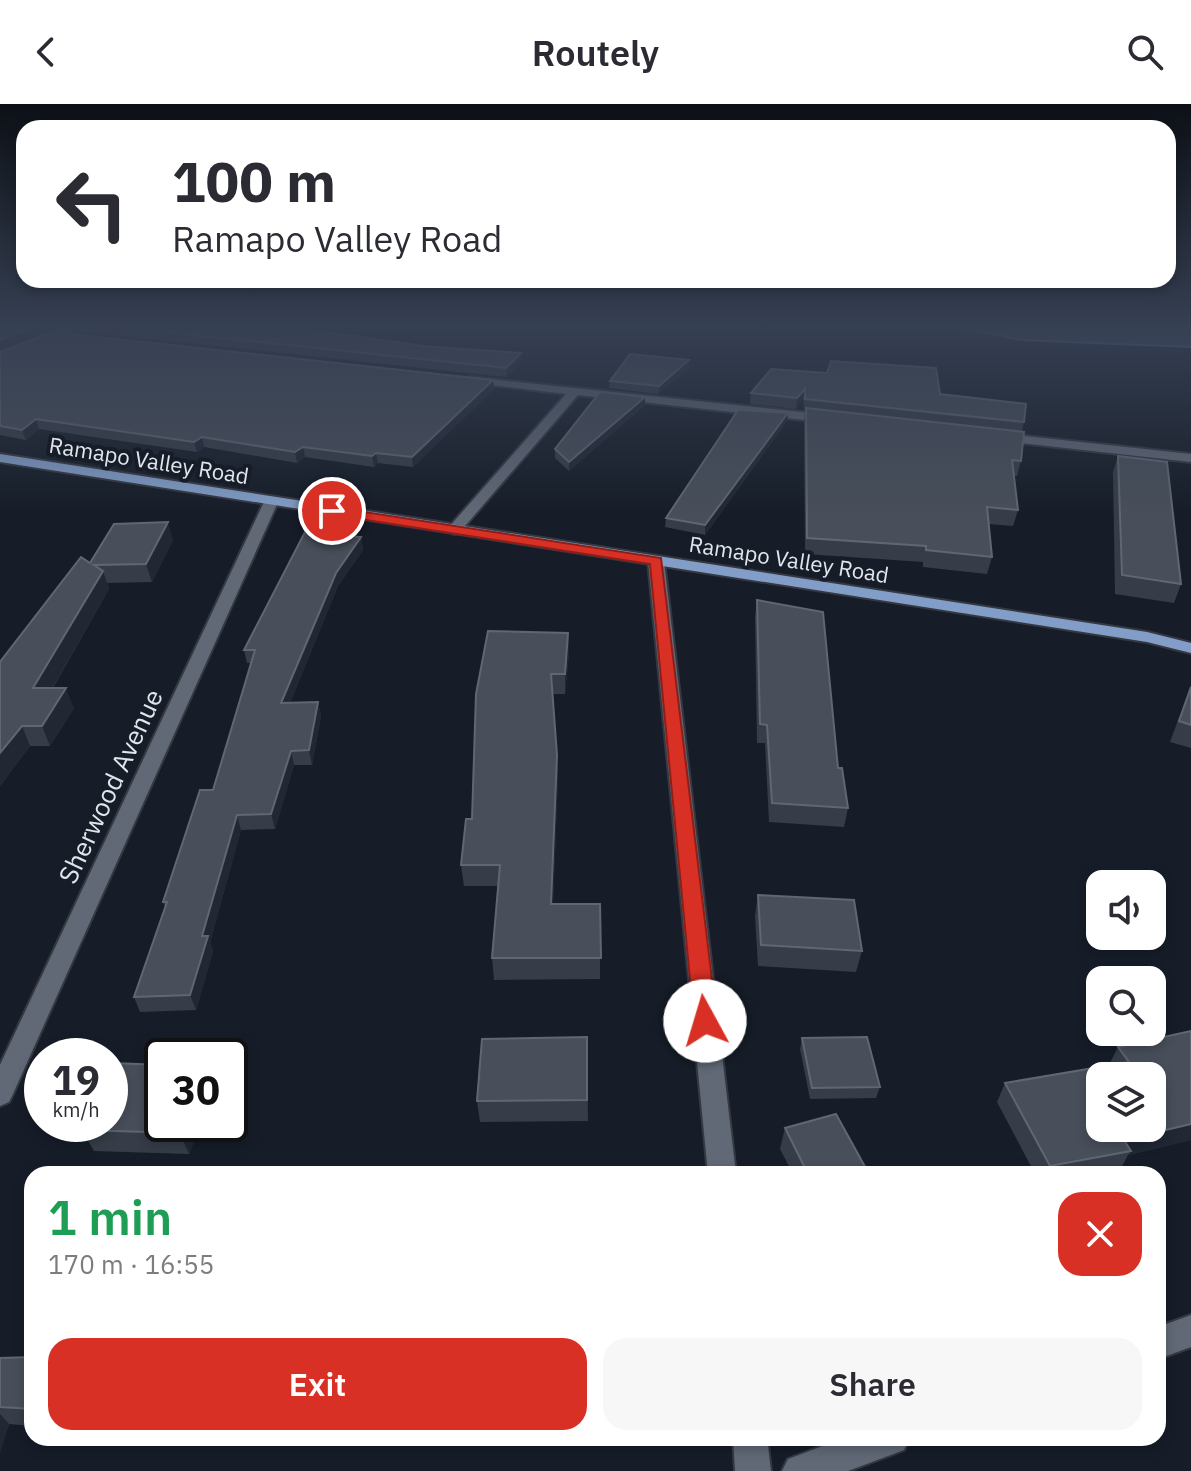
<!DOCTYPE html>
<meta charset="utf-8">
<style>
:root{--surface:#fff;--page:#f7f7f7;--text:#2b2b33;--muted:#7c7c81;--accent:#d93025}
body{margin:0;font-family:"IBM Plex Sans",sans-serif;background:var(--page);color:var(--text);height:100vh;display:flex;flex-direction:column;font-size:30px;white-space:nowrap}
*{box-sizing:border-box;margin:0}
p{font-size:26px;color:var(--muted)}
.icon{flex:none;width:44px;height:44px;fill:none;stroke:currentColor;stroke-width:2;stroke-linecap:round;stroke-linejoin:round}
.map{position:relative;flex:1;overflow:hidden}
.sheet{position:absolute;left:24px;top:1062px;width:1142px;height:280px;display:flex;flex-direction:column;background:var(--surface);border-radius:24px;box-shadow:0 4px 12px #0003}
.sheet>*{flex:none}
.top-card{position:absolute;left:16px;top:16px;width:1160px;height:168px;border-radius:24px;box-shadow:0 4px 12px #0003;background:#fff;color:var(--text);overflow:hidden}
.tools{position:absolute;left:1086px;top:766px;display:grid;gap:16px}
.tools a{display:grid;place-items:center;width:80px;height:80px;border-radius:16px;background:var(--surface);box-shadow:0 4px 12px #0003;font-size:40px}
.speed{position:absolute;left:24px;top:934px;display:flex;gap:16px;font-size:40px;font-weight:700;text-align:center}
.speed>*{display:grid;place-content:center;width:104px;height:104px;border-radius:50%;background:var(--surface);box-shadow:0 4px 12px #0003;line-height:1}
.speed small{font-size:20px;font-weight:400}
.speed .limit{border:4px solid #111;border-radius:12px;background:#fff;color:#111}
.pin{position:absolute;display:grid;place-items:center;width:68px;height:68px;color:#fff;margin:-34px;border:4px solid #fff;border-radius:50%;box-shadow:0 2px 8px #0007}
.me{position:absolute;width:88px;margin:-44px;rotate:354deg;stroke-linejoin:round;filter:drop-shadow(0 0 6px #0008)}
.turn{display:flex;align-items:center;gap:28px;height:168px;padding:0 24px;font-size:36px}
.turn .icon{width:104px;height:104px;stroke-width:2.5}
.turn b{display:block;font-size:56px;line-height:68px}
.round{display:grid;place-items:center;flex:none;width:84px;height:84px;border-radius:24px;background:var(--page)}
.headline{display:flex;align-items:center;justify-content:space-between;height:136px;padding:0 24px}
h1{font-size:48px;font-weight:600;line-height:60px;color:#1e9e55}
.primary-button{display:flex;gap:16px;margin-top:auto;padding:16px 24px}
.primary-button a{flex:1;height:92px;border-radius:24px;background:var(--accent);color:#fff;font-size:32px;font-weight:600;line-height:92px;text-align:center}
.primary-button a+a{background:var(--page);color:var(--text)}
header{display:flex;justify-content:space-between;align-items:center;height:104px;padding:0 24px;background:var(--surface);font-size:36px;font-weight:600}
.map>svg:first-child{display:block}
.water{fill:#3c5885;stroke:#6e83a4;stroke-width:2}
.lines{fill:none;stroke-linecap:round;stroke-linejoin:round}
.minor-casing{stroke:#343841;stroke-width:4}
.major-casing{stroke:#343841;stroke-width:4}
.minor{fill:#616977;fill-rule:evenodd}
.major{fill:#829dc7;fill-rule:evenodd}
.wall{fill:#363d48}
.shaded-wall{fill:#212834}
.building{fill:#484f5a;stroke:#606771;stroke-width:2;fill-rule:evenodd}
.route{fill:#d93025;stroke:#8d1f18;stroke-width:2}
.labels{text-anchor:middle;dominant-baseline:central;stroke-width:8;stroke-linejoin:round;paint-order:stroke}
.far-street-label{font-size:22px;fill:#e1e6ed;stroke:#161d28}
.street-label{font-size:26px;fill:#e1e6ed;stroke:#161d28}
</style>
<header><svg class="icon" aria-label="back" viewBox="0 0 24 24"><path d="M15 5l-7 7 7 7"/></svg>Routely<svg class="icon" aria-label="search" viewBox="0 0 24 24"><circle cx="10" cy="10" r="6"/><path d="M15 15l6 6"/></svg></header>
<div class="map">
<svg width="1191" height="1367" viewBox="0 0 1191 1367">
<rect width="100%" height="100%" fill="#161d28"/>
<!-- water -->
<path class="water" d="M 943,220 L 1191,220 L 1191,243 L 1020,236 Z"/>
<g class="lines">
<!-- minor casing -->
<g class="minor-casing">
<g id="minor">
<path d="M 70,220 L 84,220 L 0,256 L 0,249 Z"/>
<path d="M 469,273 L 831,311 L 837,315 L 831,319 L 578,291 L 459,429 L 454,430 L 447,426 L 449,423 L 566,290 L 465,278 L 463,276 Z"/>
<path d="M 998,329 L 1191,350 L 1191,358 L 994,336 L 994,330 Z"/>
<path d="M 271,394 L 278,398 L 13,990 L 9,998 L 0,1002 L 0,961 L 264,398 Z"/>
<path d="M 656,452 L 664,457 L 736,1070 L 708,1070 L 648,457 Z"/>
<path d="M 1191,1211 L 1191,1243 L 1158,1255 L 1158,1223 Z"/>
<path d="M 733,1334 L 767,1334 L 771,1367 L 735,1367 Z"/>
<path d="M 844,1334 L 909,1334 L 904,1346 L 848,1367 L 782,1367 L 788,1355 Z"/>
</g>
</g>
<!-- major casing -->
<g class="major-casing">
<path id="major" d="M 0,350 L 1147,528 L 1191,539 L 1191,549 L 1147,538 L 0,358 Z"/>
</g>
<!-- minor -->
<use href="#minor" class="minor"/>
<!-- major -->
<use href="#major" class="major"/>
</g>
<!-- wall -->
<g class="wall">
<path d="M 69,220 L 228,220 L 423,242 L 521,249 L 522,258 L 506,273 L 75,227 L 74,222 Z"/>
<path d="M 0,248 L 494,285 L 413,363 L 378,359 L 374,363 L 305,353 L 297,359 L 204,343 L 197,348 L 39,325 L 26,336 L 0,331 Z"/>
<path d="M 689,264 L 658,290 L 609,284 L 610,277 Z"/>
<path d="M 771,265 L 940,290 L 1024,318 L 1022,327 L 1021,357 L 1017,372 L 1014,372 L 1018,406 L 1013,422 L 988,420 L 992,453 L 987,470 L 923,463 L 923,458 L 805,450 L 804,319 L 805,306 L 804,305 L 803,295 L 796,305 L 750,300 L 751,289 Z"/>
<path d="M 645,293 L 645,301 L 569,367 L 555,354 L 555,345 Z"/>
<path d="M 788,309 L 787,317 L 705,431 L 665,423 L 666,414 Z"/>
<path d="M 1118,352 L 1181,480 L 1174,499 L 1115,490 L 1113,368 Z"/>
<path d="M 361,433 L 363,446 L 338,482 L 290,599 L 318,598 L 321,612 L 312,661 L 294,661 L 275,725 L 241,726 L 210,838 L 213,847 L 196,906 L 140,908 L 134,893 L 165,803 L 163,798 L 213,686 L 251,559 L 247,559 L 244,546 Z"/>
<path d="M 173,436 L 152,478 L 107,479 L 109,485 L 53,584 L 74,604 L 50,642 L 30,642 L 0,682 L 0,558 L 90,459 Z"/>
<path d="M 757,496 L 838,664 L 848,704 L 844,723 L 769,718 L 765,639 L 757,639 L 755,513 Z"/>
<path d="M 568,529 L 569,548 L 565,590 L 553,590 L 558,671 L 553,800 L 600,800 L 600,875 L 494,876 L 492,854 L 498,782 L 464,782 L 461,761 L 472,715 Z"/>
<path d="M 1191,581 L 1191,644 L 1170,638 Z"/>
<path d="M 758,791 L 862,847 L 856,868 L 758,862 L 755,812 Z"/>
<path d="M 587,933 L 588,1017 L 480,1018 L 477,997 Z"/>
<path d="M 802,934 L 880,983 L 876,994 L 810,995 L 800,945 Z"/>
<path d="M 1118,943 L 1191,1036 L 1128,1051 L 1120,1066 L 1098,1070 L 1035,1070 L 997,998 L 1005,979 L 1109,961 Z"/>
<path d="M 200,1020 L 189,1050 L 94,1047 L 82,1026 Z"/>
<path d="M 785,1024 L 869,1070 L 793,1070 L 780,1045 Z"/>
<path d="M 32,1253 L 32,1322 L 9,1320 L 0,1348 L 0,1254 Z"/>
</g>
<!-- shaded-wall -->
<g class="shaded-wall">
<path d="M 40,220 L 65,220 L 0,246 L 0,236 Z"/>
<path d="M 521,249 L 522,258 L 506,273 L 506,264 Z"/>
<path d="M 689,256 L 689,264 L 658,290 L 659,282 Z"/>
<path d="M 493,276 L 494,285 L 413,363 L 412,353 Z"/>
<path d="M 805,285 L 803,295 L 796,305 L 797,294 Z"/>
<path d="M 645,293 L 645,301 L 569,367 L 569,358 Z"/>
<path d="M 788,309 L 787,317 L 705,431 L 705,421 Z"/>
<path d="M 36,315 L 39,325 L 26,336 L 22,326 Z"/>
<path d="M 202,333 L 204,343 L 197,348 L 194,338 Z"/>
<path d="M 303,343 L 305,353 L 297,359 L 295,348 Z"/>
<path d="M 376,349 L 378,359 L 374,363 L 372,352 Z"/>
<path d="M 168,418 L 173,436 L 152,478 L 146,460 Z"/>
<path d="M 361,433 L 363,446 L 338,482 L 284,614 L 281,599 L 336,469 Z"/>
<path d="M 103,467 L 109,485 L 41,604 L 33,584 Z"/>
<path d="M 568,529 L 569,548 L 565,590 L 565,570 Z"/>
<path d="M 66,584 L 74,604 L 50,642 L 42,622 Z"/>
<path d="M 318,598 L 321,612 L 312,661 L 309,646 Z"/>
<path d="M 22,622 L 30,642 L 0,682 L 0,649 Z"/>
<path d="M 291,647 L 294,661 L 275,725 L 271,710 Z"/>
<path d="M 557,651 L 558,671 L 552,822 L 551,800 Z"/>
<path d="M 237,711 L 241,726 L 210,838 L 213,847 L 196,906 L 190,891 L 202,832 Z"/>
<path d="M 184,1020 L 200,1020 L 189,1050 L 180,1029 Z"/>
<path d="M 1191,1020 L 1191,1036 L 1128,1051 L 1131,1047 L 1124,1036 Z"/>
<path d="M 0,1310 L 9,1320 L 0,1348 Z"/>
</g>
<!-- building -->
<g class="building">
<path d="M 0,220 L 40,220 L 0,236 Z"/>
<path d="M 88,220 L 228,220 L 334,229 L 423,242 L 521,249 L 506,264 Z"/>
<path d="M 53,228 L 493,276 L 412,353 L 376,349 L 372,352 L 303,343 L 295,348 L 202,333 L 194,338 L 36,315 L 22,326 L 0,322 L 0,248 Z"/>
<path d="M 630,250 L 689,256 L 659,282 L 610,277 Z"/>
<path d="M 831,257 L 936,264 L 940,290 L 1026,300 L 1024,318 L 805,295 L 805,285 L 797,294 L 751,289 L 771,265 L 827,269 Z"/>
<path d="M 600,288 L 645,293 L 569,358 L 555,345 Z"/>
<path d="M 806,304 L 1024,328 L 1021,357 L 1012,356 L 1018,406 L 987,403 L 992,453 L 926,446 L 926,442 L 807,434 Z"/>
<path d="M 738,306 L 788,309 L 705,421 L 666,414 Z"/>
<path d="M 1118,352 L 1167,358 L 1181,480 L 1122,471 Z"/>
<path d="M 168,418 L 146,460 L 94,461 L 103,467 L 33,584 L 66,584 L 42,622 L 22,622 L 0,649 L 0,558 L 81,453 L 90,459 L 114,420 Z"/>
<path d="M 305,428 L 361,433 L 336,469 L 281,599 L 318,598 L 309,646 L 291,647 L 271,710 L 237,711 L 202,832 L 208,832 L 190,891 L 134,893 L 167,798 L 163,798 L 200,686 L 213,686 L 255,546 L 244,546 Z"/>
<path d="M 757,496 L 823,508 L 838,664 L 842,664 L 848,704 L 772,699 L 767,621 L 760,620 Z"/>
<path d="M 488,527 L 568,529 L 565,570 L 551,570 L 557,651 L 551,800 L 600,800 L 601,854 L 492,854 L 500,761 L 461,761 L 466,715 L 472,715 L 476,590 Z"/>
<path d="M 1191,583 L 1191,621 L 1179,617 Z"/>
<path d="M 758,791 L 854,796 L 862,847 L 761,841 Z"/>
<path d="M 1191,927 L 1191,1020 L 1124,1036 L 1131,1047 L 1050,1062 L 1005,979 L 1129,958 L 1118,943 ZM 1100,972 L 1152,972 L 1152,1024 L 1100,1024 Z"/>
<path d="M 587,933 L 587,996 L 477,997 L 482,935 Z"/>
<path d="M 867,933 L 880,983 L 812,984 L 802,934 Z"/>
<path d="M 113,959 L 162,961 L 162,1020 L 184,1020 L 180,1029 L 82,1026 L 85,1020 L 110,1020 L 110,965 Z"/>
<path d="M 836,1010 L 869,1070 L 808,1070 L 785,1024 Z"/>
<path d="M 32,1253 L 32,1305 L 0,1303 L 0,1254 Z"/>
</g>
<!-- sky -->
<linearGradient id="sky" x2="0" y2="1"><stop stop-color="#0c1016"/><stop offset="0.54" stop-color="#364053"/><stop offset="1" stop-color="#364053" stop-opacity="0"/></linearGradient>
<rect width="1191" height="411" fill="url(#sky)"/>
<!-- route -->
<path class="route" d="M 332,403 L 661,454 L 717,917 L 713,923 L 705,926 L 697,923 L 694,917 L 650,460 L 327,410 L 327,405 Z"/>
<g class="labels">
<!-- far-street labels -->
<g class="far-street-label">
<text transform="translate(149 356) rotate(9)">Ramapo Valley Road</text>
<text transform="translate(789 455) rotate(9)">Ramapo Valley Road</text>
</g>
<!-- street labels -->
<g class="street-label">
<text transform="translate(110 682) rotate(-65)">Sherwood Avenue</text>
</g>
</g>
</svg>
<div class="tools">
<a><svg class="icon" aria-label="sound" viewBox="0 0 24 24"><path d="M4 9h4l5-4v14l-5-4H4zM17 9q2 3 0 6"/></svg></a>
<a><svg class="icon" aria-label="search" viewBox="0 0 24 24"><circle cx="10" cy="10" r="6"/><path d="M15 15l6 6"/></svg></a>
<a><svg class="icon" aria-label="layers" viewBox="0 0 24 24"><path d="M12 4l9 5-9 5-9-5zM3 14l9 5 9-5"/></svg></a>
</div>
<div class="speed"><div>19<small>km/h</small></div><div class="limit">30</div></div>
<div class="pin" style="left:332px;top:407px;background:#d93025"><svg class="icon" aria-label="arrive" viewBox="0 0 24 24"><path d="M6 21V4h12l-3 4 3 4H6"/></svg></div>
<svg class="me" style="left:705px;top:917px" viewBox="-20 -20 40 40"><circle r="19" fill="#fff"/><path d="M0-13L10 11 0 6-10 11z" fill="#d93025"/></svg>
<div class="top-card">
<div class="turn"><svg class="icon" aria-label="left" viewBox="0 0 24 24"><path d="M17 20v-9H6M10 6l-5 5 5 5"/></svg><div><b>100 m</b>Ramapo Valley Road</div></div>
</div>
<section class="sheet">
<div class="headline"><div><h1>1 min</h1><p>170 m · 16:55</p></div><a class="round" style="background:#d93025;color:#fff"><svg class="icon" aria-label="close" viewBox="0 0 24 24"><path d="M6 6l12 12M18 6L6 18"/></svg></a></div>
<div class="primary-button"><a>Exit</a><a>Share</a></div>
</section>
</div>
